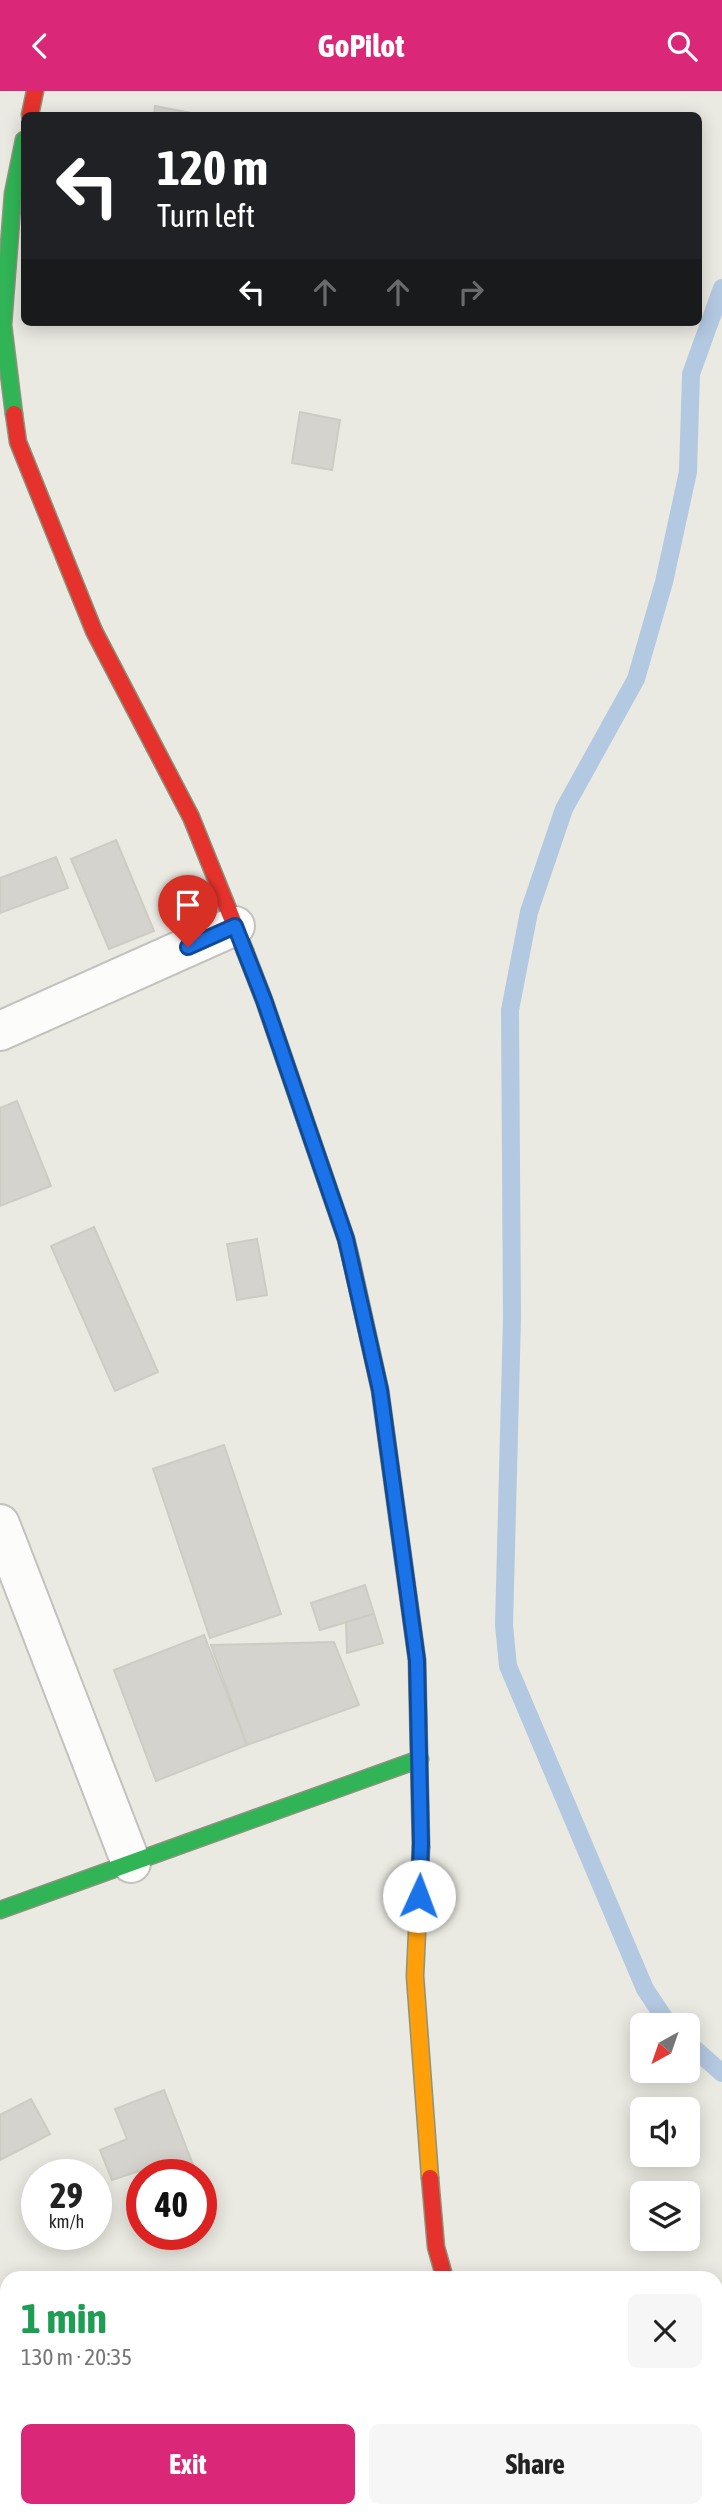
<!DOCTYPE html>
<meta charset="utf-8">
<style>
:root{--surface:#fff;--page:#f6f6f6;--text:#222;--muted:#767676;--accent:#db2777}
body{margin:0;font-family:"Asap Condensed",sans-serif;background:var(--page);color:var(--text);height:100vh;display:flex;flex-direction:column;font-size:26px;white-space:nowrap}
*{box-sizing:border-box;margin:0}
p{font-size:23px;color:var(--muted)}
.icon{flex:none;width:38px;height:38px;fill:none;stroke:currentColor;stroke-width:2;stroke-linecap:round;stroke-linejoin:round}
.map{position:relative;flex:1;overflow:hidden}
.panel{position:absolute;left:0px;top:2180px;width:723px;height:247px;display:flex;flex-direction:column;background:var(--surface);border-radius:21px 21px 0 0;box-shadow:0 4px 18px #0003}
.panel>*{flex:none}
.banner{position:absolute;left:21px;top:21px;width:681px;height:214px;border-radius:10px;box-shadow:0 4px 18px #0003;background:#202124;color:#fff;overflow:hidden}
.needle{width:46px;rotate:220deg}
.fabs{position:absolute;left:630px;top:1922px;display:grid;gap:14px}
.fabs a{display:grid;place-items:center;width:70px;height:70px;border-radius:10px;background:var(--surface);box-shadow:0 4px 18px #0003;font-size:35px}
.speed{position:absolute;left:21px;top:2068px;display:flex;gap:14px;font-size:35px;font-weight:700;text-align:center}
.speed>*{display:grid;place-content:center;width:91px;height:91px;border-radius:50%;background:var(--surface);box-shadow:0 4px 18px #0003;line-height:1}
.speed small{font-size:18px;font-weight:400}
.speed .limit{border:10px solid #d22;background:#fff;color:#111}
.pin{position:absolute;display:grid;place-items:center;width:60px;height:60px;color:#fff;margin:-72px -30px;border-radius:50% 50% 50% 0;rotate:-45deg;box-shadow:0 0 7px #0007}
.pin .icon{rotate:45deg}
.me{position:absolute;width:77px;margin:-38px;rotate:2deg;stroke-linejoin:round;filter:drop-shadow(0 0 5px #0008)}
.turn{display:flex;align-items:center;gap:24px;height:147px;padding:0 21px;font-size:32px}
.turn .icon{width:91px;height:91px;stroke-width:2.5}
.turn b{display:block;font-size:49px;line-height:60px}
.lanes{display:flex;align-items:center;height:66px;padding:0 21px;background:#0003;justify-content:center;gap:35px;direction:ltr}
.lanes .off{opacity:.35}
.round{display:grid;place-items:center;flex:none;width:74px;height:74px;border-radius:10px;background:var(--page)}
.head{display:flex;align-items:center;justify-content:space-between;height:119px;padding:0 21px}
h1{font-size:42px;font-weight:700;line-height:52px;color:#1e9e55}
.primary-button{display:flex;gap:14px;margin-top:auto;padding:14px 21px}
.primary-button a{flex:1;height:80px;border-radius:10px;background:var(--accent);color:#fff;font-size:28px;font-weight:700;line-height:80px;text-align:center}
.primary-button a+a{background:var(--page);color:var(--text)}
header{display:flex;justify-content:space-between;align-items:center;height:91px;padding:0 21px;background:var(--accent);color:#fff;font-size:32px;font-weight:700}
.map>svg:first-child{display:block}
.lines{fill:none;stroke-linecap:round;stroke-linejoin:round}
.stream{stroke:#b3c8e1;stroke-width:18}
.building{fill:#d4d3cd;stroke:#cdccc3;stroke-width:2}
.street-casing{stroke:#c2c2bf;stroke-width:42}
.fast-casing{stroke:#8a947b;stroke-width:19}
.slow-casing{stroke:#8a947b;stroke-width:19}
.jam-casing{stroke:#8a947b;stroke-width:19}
.street{stroke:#fcfcfb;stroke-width:38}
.fast{stroke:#30b455;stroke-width:16}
.slow{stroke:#ff9f0a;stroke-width:16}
.jam{stroke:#e5322d;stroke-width:16}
.route-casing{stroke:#114b97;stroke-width:18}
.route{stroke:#1a73e8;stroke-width:12}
</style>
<header><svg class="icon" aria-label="back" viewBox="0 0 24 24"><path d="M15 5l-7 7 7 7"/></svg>GoPilot<svg class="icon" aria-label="search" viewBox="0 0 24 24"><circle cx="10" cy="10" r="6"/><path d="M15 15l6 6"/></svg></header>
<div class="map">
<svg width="722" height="2427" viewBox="0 0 722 2427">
<rect width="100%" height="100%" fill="#eaeae2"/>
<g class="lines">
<!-- stream -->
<g class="stream">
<path d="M 669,1934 L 645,1898 L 508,1575 L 504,1534 L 512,1227 L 510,919 L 529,821 L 564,718 L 636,588 L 664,491 L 688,381 L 691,283 L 722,197"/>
<path d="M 688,1952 L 722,1982"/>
</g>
</g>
<!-- building -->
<g class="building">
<path d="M 155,15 L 202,24 L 154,24 Z"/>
<path d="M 300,321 L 340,329 L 332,379 L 292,372 Z"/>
<path d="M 116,749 L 154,840 L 109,858 L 71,768 Z"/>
<path d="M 56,766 L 68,797 L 0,822 L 0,787 Z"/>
<path d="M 17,1010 L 51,1095 L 0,1115 L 0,1017 Z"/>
<path d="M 94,1136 L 158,1281 L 115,1300 L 51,1155 Z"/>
<path d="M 257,1148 L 267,1204 L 237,1209 L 227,1153 Z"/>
<path d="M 224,1354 L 281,1523 L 210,1547 L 153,1378 Z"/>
<path d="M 365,1494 L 374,1523 L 320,1539 L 311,1512 Z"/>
<path d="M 374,1523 L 383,1552 L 347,1562 L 346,1531 Z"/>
<path d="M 204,1544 L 247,1654 L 156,1690 L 114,1579 Z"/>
<path d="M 334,1551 L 359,1614 L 247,1654 L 211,1554 Z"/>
<path d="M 164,1999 L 197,2084 L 142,2084 L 142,2086 L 139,2080 L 112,2089 L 100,2059 L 127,2048 L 115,2018 Z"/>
<path d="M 31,2008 L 50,2043 L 0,2069 L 0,2024 Z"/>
</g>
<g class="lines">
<!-- street casing -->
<g class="street-casing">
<g id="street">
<path d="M 0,940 L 235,835"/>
<path d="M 0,1433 L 131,1772"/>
</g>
</g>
<!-- fast casing -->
<g class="fast-casing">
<g id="fast">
<path d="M 14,323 L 3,234 L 13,103 L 24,49"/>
<path d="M 245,860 L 264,909 L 346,1148 L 352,1173"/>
<path d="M 0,1819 L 420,1668"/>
</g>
</g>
<!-- slow casing -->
<g class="slow-casing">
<path id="slow" d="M 421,1756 L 415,1885 L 430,2087"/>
</g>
<!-- jam casing -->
<g class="jam-casing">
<g id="jam">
<path d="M 30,24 L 35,0"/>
<path d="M 14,323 L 18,351 L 94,540 L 191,726 L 245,860"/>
<path d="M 352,1173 L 380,1299 L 417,1569 L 421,1756"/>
<path d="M 430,2087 L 436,2156 L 445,2188"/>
<path d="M 513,2420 L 514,2427"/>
</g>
</g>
<!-- street -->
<use href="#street" class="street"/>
<!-- fast -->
<use href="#fast" class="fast"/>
<!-- slow -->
<use href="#slow" class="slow"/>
<!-- jam -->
<use href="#jam" class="jam"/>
</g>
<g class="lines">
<!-- route casing -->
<g class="route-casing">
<path id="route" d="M 188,856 L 235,835 L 264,909 L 346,1148 L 380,1299 L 417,1569 L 421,1752 L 419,1805"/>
</g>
<!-- route -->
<use href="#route" class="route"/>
</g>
</svg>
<div class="fabs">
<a><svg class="needle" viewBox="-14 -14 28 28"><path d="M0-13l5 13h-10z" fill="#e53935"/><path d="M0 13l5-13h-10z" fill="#767676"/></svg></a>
<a><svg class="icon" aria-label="sound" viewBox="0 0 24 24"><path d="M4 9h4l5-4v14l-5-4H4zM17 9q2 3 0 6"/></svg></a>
<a><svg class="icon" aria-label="layers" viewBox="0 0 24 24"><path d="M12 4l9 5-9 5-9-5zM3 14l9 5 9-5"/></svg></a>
</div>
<div class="speed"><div>29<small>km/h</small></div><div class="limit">40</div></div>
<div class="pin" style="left:188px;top:856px;background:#d93025"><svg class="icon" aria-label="arrive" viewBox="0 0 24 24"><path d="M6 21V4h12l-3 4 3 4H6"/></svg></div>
<svg class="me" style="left:419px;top:1805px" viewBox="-20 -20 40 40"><circle r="19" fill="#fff"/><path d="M0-13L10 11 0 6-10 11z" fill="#1a73e8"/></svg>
<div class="banner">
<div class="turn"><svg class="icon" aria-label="left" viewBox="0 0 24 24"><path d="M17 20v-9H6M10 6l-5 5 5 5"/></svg><div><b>120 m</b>Turn left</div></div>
<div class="lanes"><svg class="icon" aria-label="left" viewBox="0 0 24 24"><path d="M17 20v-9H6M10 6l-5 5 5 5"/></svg><svg class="icon off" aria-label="ahead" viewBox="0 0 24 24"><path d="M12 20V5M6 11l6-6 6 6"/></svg><svg class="icon off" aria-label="ahead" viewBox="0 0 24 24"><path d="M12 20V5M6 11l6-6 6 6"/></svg><svg class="icon off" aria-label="right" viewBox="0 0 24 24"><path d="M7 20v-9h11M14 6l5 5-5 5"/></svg></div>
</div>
<section class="panel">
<div class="head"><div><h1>1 min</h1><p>130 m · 20:35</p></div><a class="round"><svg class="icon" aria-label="close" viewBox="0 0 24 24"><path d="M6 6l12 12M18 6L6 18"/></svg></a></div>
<div class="primary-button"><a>Exit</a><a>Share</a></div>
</section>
</div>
